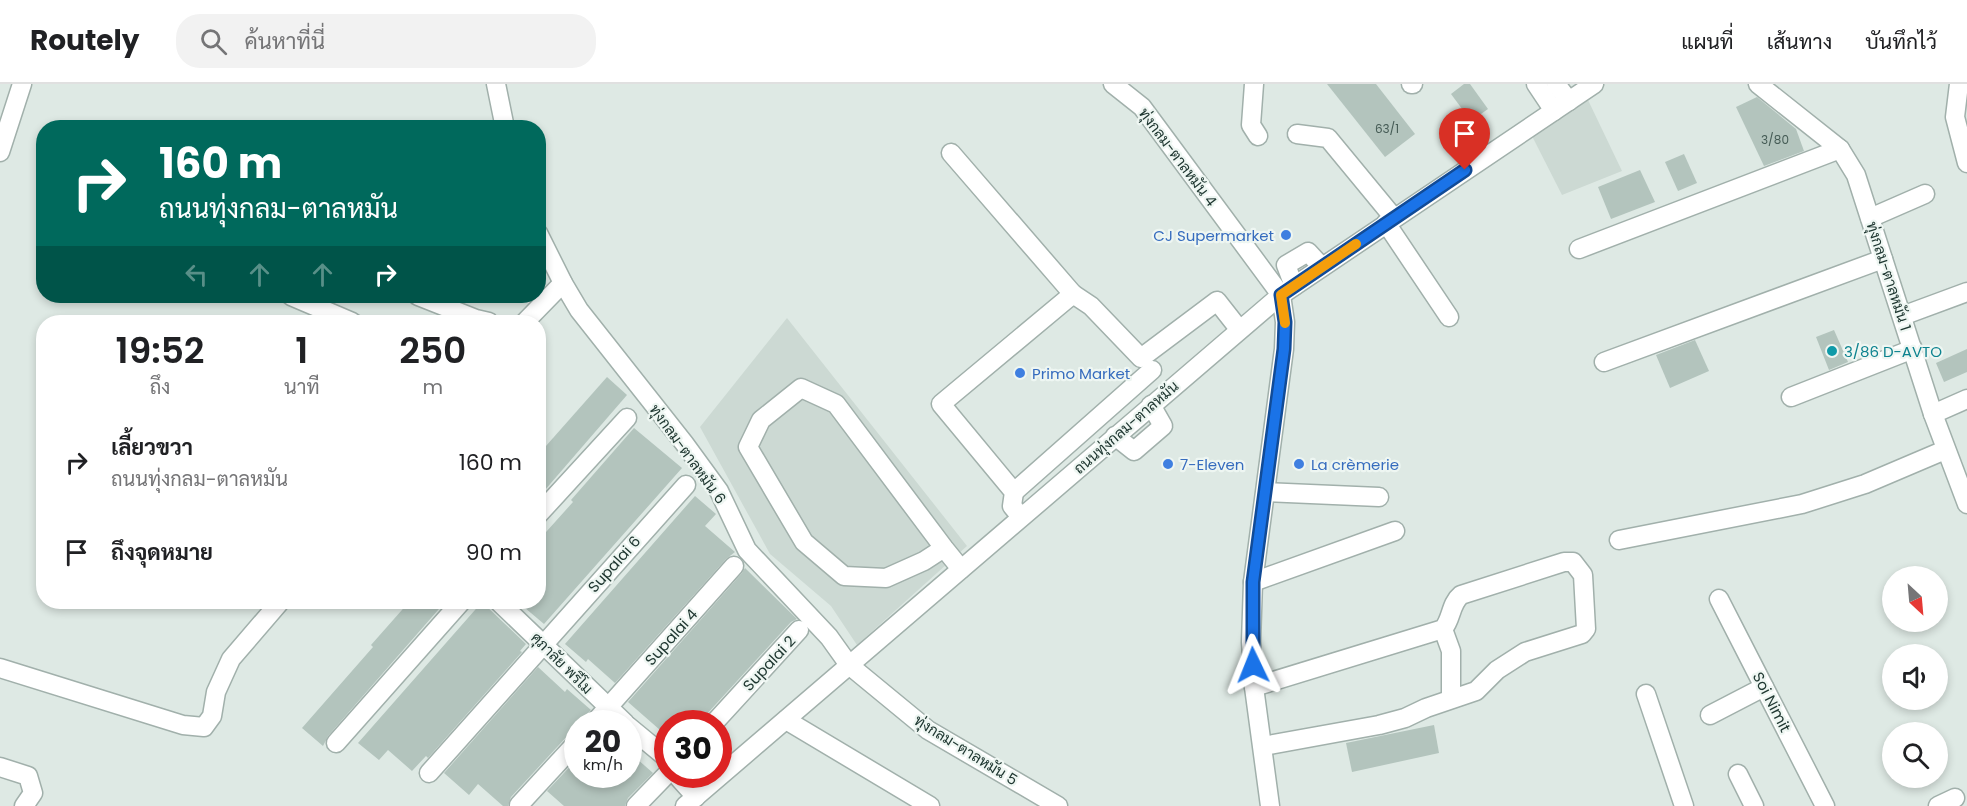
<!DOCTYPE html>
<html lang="th">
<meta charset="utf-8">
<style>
:root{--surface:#fff;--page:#f2f2f2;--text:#202124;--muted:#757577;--line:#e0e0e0}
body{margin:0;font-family:Poppins,Sarabun,sans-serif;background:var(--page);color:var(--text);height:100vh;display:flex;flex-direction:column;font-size:22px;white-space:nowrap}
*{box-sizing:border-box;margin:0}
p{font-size:20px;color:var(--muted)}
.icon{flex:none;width:33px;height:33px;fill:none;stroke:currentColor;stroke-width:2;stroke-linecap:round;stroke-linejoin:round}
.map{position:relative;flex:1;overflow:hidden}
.drawer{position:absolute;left:36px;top:231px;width:510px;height:294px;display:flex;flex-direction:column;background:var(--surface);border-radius:24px;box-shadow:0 3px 9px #0003}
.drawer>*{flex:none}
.hud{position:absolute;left:36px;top:36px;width:510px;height:183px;border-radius:24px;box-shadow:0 3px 9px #0003;background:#00695c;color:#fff;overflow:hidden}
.needle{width:39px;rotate:154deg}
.buttons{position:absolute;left:1882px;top:482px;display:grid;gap:12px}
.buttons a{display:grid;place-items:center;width:66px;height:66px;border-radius:50%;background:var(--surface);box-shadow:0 3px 9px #0003;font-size:30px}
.speed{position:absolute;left:564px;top:626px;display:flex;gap:12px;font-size:30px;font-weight:700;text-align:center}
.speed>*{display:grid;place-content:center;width:78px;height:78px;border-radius:50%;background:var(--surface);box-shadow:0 3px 9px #0003;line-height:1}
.speed small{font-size:15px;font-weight:400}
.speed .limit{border:9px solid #d22;background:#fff;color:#111}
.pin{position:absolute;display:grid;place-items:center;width:51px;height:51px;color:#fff;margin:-62px -26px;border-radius:50% 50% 50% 0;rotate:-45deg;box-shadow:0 0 6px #0007}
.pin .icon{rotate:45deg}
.me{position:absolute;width:66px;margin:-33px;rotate:358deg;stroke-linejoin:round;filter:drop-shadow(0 0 4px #0008)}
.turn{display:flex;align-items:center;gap:21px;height:126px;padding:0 24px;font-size:27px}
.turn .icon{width:78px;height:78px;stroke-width:2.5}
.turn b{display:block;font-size:42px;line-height:51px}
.lanes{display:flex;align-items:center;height:57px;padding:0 24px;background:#0003;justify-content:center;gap:30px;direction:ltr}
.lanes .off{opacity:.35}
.eta{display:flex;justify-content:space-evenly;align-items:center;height:102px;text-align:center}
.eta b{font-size:36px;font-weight:600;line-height:42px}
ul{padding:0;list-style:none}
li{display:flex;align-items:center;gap:18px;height:90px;padding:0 24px}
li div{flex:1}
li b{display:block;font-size:22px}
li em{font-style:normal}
header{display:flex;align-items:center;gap:36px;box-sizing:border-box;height:84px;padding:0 30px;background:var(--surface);border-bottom:2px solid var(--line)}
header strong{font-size:28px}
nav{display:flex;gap:33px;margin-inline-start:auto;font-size:21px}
.search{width:420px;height:54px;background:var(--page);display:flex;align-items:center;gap:15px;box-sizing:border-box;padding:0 21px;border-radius:24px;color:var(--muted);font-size:22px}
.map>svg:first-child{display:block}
.built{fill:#ccd9d3}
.building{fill:#b3c4bd}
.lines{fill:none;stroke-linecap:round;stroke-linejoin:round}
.minor-casing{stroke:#a1b0ab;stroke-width:21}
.minor{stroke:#fff;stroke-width:18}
.route-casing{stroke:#114b97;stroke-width:15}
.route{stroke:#1a73e8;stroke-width:10}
.slow{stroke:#f59e0b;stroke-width:10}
.shop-dot{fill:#3f7fe0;stroke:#eef6f2;stroke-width:2}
.culture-dot{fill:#0f9aa8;stroke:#eef6f2;stroke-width:2}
.labels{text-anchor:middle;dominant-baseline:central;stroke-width:4.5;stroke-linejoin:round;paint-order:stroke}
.number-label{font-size:12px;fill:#455b55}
.street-label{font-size:15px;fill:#203832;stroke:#eef6f2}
.shop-label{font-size:15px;fill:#366cbe;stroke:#eef6f2;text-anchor:start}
.culture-label{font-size:15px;fill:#0d838f;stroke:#eef6f2;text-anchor:start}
</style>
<header>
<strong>Routely</strong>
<div class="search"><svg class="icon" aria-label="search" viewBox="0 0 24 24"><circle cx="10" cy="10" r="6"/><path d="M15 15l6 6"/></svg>ค้นหาที่นี่</div>
<nav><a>แผนที่</a><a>เส้นทาง</a><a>บันทึกไว้</a></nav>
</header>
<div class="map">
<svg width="1967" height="722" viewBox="0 0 1967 722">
<rect width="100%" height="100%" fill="#dee9e4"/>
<!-- built -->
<g class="built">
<path d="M 1588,16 L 1622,87 L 1562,111 L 1532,52 Z"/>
<path d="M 787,234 L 967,462 L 857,561 L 831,522 L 770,470 L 700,343 Z"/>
</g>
<!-- building -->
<g class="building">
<path d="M 1327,0 L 1376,0 L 1415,50 L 1385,73 Z"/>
<path d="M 1464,0 L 1470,0 L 1488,25 L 1471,37 L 1451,10 Z"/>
<path d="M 1757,13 L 1796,45 L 1804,67 L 1764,82 L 1736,23 Z"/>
<path d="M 1684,70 L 1697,99 L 1678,107 L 1665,78 Z"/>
<path d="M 1640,86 L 1655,118 L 1611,135 L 1598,103 Z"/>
<path d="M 1834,246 L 1848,278 L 1829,286 L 1816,253 Z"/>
<path d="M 1695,256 L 1709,287 L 1670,304 L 1656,271 Z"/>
<path d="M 1967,265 L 1967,288 L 1944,298 L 1936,279 Z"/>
<path d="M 607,293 L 627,311 L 538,414 L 538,371 Z"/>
<path d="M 634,344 L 682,384 L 544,540 L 518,518 L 538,518 L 538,457 L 573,418 L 571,416 Z"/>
<path d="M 695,412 L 716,430 L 705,442 L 735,468 L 726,475 L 615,599 L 588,575 L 586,578 L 565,560 Z"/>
<path d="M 745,484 L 797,535 L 791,538 L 706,631 L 702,639 L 668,639 L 668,653 L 628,618 L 742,489 Z"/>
<path d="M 409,518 L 445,518 L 328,652 L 323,662 L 302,644 L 373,563 L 371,561 Z"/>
<path d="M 482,518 L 526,560 L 520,567 L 522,568 L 428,674 L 426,672 L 412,687 L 388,666 L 379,676 L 358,659 Z"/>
<path d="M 538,583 L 565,608 L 567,605 L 591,626 L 585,632 L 583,639 L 578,639 L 578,646 L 570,649 L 511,713 L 508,722 L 503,722 L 478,700 L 469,711 L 444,689 Z"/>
<path d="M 1434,641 L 1439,669 L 1352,688 L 1346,659 Z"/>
<path d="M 628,667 L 653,689 L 628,714 L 625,722 L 564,722 L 547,707 L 578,674 L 578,690 L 628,690 Z"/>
</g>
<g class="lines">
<!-- minor casing -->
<g class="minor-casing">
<g id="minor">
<path d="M 496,0 L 505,44"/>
<path d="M 1113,0 L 1142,23 L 1281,211 L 1285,238 L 1284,265 L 1253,498 L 1251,558 L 1254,603 L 1270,722"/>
<path d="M 1254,0 L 1251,41 L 1258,52"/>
<path d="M 1411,0 L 1413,0"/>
<path d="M 1536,0 L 1554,27"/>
<path d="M 1556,0 L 1569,17"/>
<path d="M 1758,0 L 1840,65 L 1856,91 L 1933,330 L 1967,420"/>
<path d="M 1959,0 L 1955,33 L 1967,79"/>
<path d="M 1297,50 L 1328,54 L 1394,134"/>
<path d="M 0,68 L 22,0"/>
<path d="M 951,69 L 1073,210"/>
<path d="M 1870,134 L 1925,110"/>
<path d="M 1386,139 L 1449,233"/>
<path d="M 538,149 L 563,199 L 579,226 L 684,359 L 719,407 L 747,466 L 829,553 L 849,581 L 928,646 L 1058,722"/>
<path d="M 1579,165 L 1840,65"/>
<path d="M 1294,202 L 1286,181 L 1308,168 L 1322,183"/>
<path d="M 291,212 L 352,238"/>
<path d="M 418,212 L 476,235 L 489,238"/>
<path d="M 1902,232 L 1967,208"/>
<path d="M 525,238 L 563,199"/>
<path d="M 1604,278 L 1883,175"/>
<path d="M 1791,313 L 1913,265"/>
<path d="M 1933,330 L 1967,315"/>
<path d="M 1115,352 L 1134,367 L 1163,342 L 1151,321"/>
<path d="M 1014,408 L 1152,286"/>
<path d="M 1266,408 L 1379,413"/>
<path d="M 538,431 L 627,334"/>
<path d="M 1021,433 L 1012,422 L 1014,408 L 941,320 L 1073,210 L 1091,222 L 1141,274 L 1217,217 L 1239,245"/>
<path d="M 1619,456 L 1802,420 L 1865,400 L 1945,366"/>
<path d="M 944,464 L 924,477 L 886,494 L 844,492 L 804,458 L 748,363 L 761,336 L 801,304 L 836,320 L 944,464 L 961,485"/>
<path d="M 1253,498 L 1395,447"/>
<path d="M 1719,515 L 1825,722"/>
<path d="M 499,518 L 625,639"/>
<path d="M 1443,545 L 1451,567 L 1451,614"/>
<path d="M 0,584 L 183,641 L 204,643 L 212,632 L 216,608 L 231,575 L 280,518"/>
<path d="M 1254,603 L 1443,545 C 1452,535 1450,520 1461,511 L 1564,478 L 1573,478 L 1583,491 L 1586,545 L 1582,550 L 1525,568 L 1497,586 L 1476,607 L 1426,624 L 1405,634 L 1379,641 L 1263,662"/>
<path d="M 1646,610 L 1684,722"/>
<path d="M 1710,631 L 1764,603"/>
<path d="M 786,636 L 930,722"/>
<path d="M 594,639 L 734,482"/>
<path d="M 714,639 L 799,546"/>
<path d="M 628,642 L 668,675"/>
<path d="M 336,659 L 461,518"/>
<path d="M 0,683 L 28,692 L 33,709 L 24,722"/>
<path d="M 429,689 L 686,401"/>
<path d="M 677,690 L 679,694 L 696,713"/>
<path d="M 1738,690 L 1754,722"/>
<path d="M 519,721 L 578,657"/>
<path d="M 636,722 L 668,689"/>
<path d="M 685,722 L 1281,211 L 1594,0"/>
<path d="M 1938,722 L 1955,714"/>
</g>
</g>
<!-- minor -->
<use href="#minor" class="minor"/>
</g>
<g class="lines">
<!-- route casing -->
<g class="route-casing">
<path id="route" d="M 1253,581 L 1253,498 L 1284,265 L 1285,238 L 1281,211 L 1465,86"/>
</g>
<!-- route -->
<use href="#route" class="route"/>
<!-- slow -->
<path class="slow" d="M 1285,239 L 1281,211 L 1356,160"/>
</g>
<!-- markers -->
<g class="shop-dot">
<circle cx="1286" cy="151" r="6"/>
<circle cx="1020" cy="289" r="6"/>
<circle cx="1168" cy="380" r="6"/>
<circle cx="1299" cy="380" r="6"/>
</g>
<circle class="culture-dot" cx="1832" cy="267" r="6"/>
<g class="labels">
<!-- number labels -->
<g class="number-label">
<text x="1387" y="44">63/1</text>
<text x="1775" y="55">3/80</text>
</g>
<!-- street labels -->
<g class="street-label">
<text transform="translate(1178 73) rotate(53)">ทุ่งกลม-ตาลหมัน 4</text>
<text transform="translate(1889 192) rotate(72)">ทุ่งกลม-ตาลหมัน 1</text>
<text transform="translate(1126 343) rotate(-41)">ถนนทุ่งกลม-ตาลหมัน</text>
<text transform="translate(688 370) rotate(54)">ทุ่งกลม-ตาลหมัน 6</text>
<text transform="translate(614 480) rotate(-48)">Supalai 6</text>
<text transform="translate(671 553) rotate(-48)">Supalai 4</text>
<text transform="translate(562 579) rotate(45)">ศุภาลัย พรีโม</text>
<text transform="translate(769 579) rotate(-47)">Supalai 2</text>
<text transform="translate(1772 618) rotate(63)">Soi Nimit</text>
<text transform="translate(966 666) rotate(32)">ทุ่งกลม-ตาลหมัน 5</text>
</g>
<!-- shop labels -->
<g class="shop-label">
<text x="1274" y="151" text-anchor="end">CJ Supermarket</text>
<text x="1032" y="289">Primo Market</text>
<text x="1180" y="380">7-Eleven</text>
<text x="1311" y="380">La crèmerie</text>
</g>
<!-- culture labels -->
<g class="culture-label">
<text x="1844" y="267">3/86 D-AVTO</text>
</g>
</g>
</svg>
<div class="buttons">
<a><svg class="needle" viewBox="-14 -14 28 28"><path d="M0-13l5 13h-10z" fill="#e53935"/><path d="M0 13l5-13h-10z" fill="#757577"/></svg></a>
<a><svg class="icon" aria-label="sound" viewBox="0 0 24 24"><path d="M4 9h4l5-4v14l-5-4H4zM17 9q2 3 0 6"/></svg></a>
<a><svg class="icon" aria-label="search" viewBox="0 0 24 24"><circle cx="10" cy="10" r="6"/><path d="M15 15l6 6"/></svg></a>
</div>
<div class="speed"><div>20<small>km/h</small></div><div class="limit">30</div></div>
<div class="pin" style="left:1465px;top:86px;background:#d93025"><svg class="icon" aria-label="arrive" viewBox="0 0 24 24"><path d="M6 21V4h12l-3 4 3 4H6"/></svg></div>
<svg class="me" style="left:1253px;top:581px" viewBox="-20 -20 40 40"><path d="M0-17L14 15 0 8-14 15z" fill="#1a73e8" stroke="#fff" stroke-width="4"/></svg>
<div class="hud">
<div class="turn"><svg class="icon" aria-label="right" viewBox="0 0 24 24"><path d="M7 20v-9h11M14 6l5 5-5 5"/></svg><div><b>160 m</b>ถนนทุ่งกลม-ตาลหมัน</div></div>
<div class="lanes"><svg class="icon off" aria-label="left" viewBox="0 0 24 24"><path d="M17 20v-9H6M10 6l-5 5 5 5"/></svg><svg class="icon off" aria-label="ahead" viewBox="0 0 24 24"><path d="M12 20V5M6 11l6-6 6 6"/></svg><svg class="icon off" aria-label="ahead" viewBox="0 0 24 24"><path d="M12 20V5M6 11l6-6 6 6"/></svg><svg class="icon" aria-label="right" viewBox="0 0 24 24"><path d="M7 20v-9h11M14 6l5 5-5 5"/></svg></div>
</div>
<section class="drawer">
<div class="eta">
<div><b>19:52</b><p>ถึง</p></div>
<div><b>1</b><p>นาที</p></div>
<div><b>250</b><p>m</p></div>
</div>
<ul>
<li><svg class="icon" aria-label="right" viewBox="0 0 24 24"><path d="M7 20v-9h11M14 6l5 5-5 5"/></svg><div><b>เลี้ยวขวา</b><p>ถนนทุ่งกลม-ตาลหมัน</p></div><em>160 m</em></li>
<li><svg class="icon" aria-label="arrive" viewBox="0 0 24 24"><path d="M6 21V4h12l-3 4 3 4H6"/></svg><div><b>ถึงจุดหมาย</b></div><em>90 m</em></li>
</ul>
</section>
</div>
